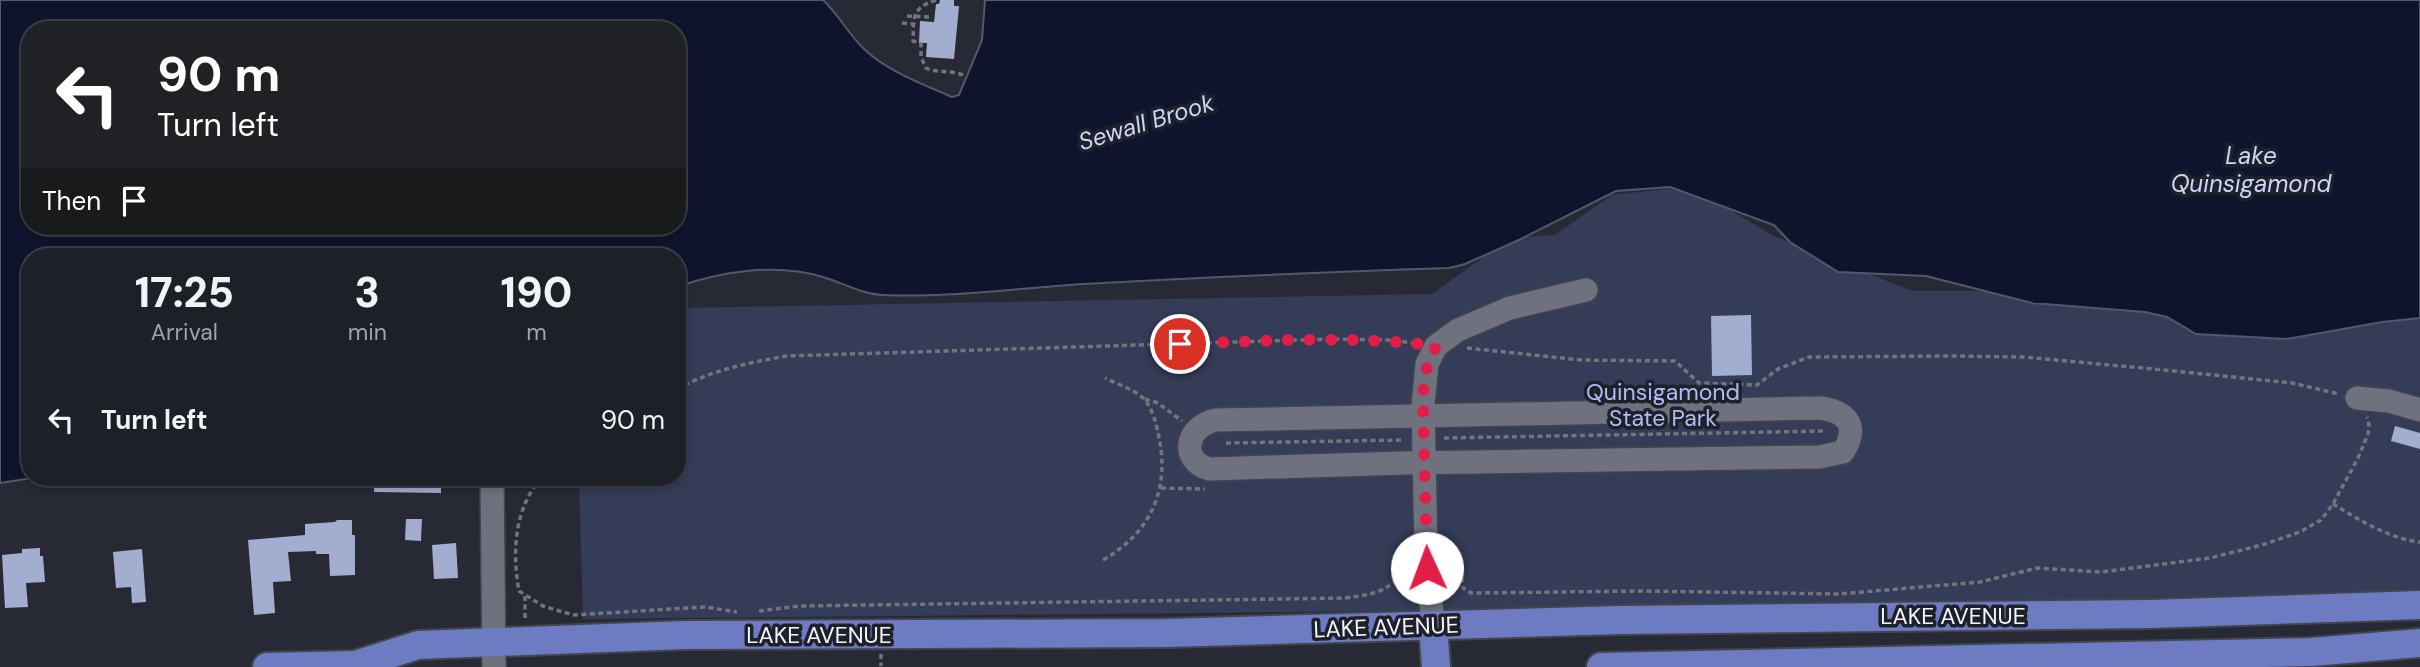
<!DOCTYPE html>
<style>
:root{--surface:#1d2027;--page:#25282f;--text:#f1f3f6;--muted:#a0a3a7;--line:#3b3e44}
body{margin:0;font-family:"DM Sans",sans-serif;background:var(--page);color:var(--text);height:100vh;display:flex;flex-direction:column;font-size:26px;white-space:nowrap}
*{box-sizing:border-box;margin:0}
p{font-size:23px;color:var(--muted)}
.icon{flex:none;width:38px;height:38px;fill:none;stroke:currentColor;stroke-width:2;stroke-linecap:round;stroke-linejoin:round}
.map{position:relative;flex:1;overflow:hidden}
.details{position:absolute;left:21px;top:248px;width:665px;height:238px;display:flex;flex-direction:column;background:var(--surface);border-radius:28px;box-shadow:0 4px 10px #0003,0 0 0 2px var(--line)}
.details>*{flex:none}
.banner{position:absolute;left:21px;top:21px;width:665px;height:214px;border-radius:28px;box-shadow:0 4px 10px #0003,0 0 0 2px var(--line);background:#202124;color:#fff;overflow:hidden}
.pin{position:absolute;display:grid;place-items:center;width:60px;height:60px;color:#fff;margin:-30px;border:4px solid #fff;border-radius:50%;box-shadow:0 2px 7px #0007}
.me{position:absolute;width:77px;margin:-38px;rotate:358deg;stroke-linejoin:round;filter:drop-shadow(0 0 5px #0008)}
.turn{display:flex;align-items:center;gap:24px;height:147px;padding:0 21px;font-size:32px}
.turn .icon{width:91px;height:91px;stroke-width:2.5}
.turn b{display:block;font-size:49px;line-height:60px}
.then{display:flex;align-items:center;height:66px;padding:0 21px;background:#0003;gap:14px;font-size:26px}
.eta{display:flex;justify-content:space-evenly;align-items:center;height:119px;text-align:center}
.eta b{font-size:42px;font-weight:800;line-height:49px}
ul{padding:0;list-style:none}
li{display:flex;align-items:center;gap:21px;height:105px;padding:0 21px}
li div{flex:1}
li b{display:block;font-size:26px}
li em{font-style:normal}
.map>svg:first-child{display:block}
.green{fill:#353c57}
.water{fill:#0f142c;stroke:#53586a;stroke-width:2;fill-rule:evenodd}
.building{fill:#a3adcf}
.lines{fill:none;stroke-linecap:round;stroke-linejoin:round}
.minor-casing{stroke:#42454c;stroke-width:26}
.major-casing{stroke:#42454c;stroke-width:32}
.path{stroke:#72757d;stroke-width:3.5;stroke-dasharray:5 3.5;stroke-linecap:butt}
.minor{stroke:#6f727e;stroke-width:23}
.major{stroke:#6d7bc2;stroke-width:28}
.route{stroke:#e11d48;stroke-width:12;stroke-dasharray:0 21.6}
.labels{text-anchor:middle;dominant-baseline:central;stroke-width:7;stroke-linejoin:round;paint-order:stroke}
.park-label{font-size:23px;fill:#aebdf5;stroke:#1e202a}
.street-label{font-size:23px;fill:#f2f5fb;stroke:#1e202a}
.water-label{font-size:24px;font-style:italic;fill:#ccd6f8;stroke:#1e202a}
</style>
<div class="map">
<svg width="2420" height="667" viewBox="0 0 2420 667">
<rect width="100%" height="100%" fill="#272a34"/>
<!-- green -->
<path class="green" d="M 1668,189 L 1705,195 L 1774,236 L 1912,291 L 2420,291 L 2420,601 L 583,619 L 579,478 L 677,478 L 677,308 L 1432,294 L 1510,238 L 1555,235 L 1612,195 Z"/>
<!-- water -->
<path class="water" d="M 0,0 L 823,0 C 839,15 849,35 865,50 C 889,72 923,84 952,97 L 959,95 L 982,40 L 985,0 L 2420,0 L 2420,318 L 2382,322 L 2287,339 L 2196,334 L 2167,317 L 2145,312 L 2032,303 L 1926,276 L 1838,272 L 1790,242 L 1774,225 L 1670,187 L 1616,191 L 1521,239 L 1465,264 L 1449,268 C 1327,272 1205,277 1084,284 C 1019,288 947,298 883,295 C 862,294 843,283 823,277 C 777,263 721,271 677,287 L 677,257 L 30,257 L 30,478 L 32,478 L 0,483 ZM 30,30 L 677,30 L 677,226 L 30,226 Z"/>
<!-- building -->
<g class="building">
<path d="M 940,0 L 954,0 L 954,6 L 959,6 L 954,59 L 926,57 L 927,43 L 919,43 L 920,21 L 934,22 L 936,4 L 939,4 Z"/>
<path d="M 1751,315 L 1752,375 L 1712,376 L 1711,316 Z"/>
<path d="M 2395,426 L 2420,433 L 2420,449 L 2391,441 Z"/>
<path d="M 374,478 L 441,478 L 441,493 L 374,492 Z"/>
<path d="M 406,519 L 422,519 L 421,541 L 405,540 Z"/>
<path d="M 337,520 L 352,520 L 352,535 L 355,535 L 355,575 L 330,576 L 329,554 L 316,554 L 316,551 L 288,552 L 291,581 L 273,582 L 275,613 L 254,615 L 248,540 L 305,535 L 305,524 L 335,522 Z"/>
<path d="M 456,543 L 458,578 L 434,579 L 432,545 Z"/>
<path d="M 40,548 L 40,556 L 43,556 L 45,582 L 26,583 L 28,607 L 5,608 L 2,555 L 22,553 L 22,549 Z"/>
<path d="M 142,549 L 146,602 L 132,603 L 131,587 L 116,588 L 113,552 Z"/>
</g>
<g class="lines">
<!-- minor casing -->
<g class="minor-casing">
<g id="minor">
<path d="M 2357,398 L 2389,401 L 2420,410"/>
<path d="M 1821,408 C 1848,412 1859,427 1843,452 L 1819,457 L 1404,463 L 1209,469 C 1179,460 1186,426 1216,420 Z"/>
<path d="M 492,478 L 494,667"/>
<path d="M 1433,625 L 1426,550 L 1423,405 L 1427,364 L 1436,346 L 1458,330 L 1510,308 L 1586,290"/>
</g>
</g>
<!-- major casing -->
<g class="major-casing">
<g id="major">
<path d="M 1433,625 L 1436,667"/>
<path d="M 355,665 L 418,645 L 686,635 L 1167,633 L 1621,620 L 2150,614 L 2420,605"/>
<path d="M 267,667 L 355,665 L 364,667"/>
<path d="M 1601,667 L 2311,652 L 2420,643"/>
</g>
</g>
<!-- path -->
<g class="path">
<path d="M 936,0 C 911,8 914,18 913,41 L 921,44 L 921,57 L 926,68 C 937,73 951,70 963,75"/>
<path d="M 907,16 L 931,17"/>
<path d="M 902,23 L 913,24"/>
<path d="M 1467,348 L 1581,360 L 1675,361 L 1699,383 L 1757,385 L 1778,369 L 1809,357 L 1955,356 L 2024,357 L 2164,370 L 2292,383 L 2339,394"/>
<path d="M 677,389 C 712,370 748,363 786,356 L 1331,339 L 1392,340 L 1418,344"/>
<path d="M 1145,399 L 1158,403 L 1182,421"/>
<path d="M 1444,438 L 1824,431"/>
<path d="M 1226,443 L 1404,440"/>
<path d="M 541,478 C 514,509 512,553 519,591 L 543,606 L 573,615 L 705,607 L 737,612"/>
<path d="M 1161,488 L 1205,489"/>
<path d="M 2333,504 C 2359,520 2390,539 2420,542"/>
<path d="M 1103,560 C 1152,532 1171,487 1158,433 C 1156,422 1151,405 1143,398 C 1133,389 1117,384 1105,378"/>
<path d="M 1445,568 L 1462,569 L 1463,588 L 1471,593 L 1643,591 L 1839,594 L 1980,582 L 2037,568 L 2101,572 L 2210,558 L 2262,545 L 2300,532 L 2321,520 L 2333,504 L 2358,458 L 2368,434 L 2369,424 L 2367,417"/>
<path d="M 759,611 L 799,606 L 1346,598 C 1375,593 1388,594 1405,567 L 1408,568"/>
<path d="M 525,618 L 525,595"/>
<path d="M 881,654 L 881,666"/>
</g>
<!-- minor -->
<use href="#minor" class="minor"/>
<!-- major -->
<use href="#major" class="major"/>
</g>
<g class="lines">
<!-- route -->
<path class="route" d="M 1180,344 C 1265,341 1351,335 1436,346 L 1424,375 L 1423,405 L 1427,568"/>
</g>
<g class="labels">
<!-- park labels -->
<g class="park-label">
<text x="1663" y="392">Quinsigamond<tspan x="1663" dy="26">State Park</tspan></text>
</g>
<!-- street labels -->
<g class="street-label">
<text x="1953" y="616">LAKE AVENUE</text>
<text transform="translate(1386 627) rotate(-2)">LAKE AVENUE</text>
<text x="819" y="635">LAKE AVENUE</text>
</g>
<!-- water labels -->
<g class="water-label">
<text transform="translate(1146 122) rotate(-17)">Sewall Brook</text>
<text x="2251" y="155">Lake<tspan x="2251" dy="28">Quinsigamond</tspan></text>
</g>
</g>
</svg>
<div class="pin" style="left:1180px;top:344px;background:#d93025"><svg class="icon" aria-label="arrive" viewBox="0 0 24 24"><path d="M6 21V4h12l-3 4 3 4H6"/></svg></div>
<svg class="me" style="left:1427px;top:568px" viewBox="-20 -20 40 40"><circle r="19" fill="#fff"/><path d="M0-13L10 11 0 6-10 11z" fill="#e11d48"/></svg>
<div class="banner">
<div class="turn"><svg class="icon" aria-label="left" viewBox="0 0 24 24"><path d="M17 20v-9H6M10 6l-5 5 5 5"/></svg><div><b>90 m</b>Turn left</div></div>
<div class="then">Then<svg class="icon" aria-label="arrive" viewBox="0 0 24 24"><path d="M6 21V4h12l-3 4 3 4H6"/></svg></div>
</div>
<section class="details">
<div class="eta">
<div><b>17:25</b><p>Arrival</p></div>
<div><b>3</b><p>min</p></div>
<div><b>190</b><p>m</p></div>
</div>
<ul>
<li><svg class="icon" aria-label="left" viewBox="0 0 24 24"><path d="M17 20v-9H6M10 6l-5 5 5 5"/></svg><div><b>Turn left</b></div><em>90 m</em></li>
</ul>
</section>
</div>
